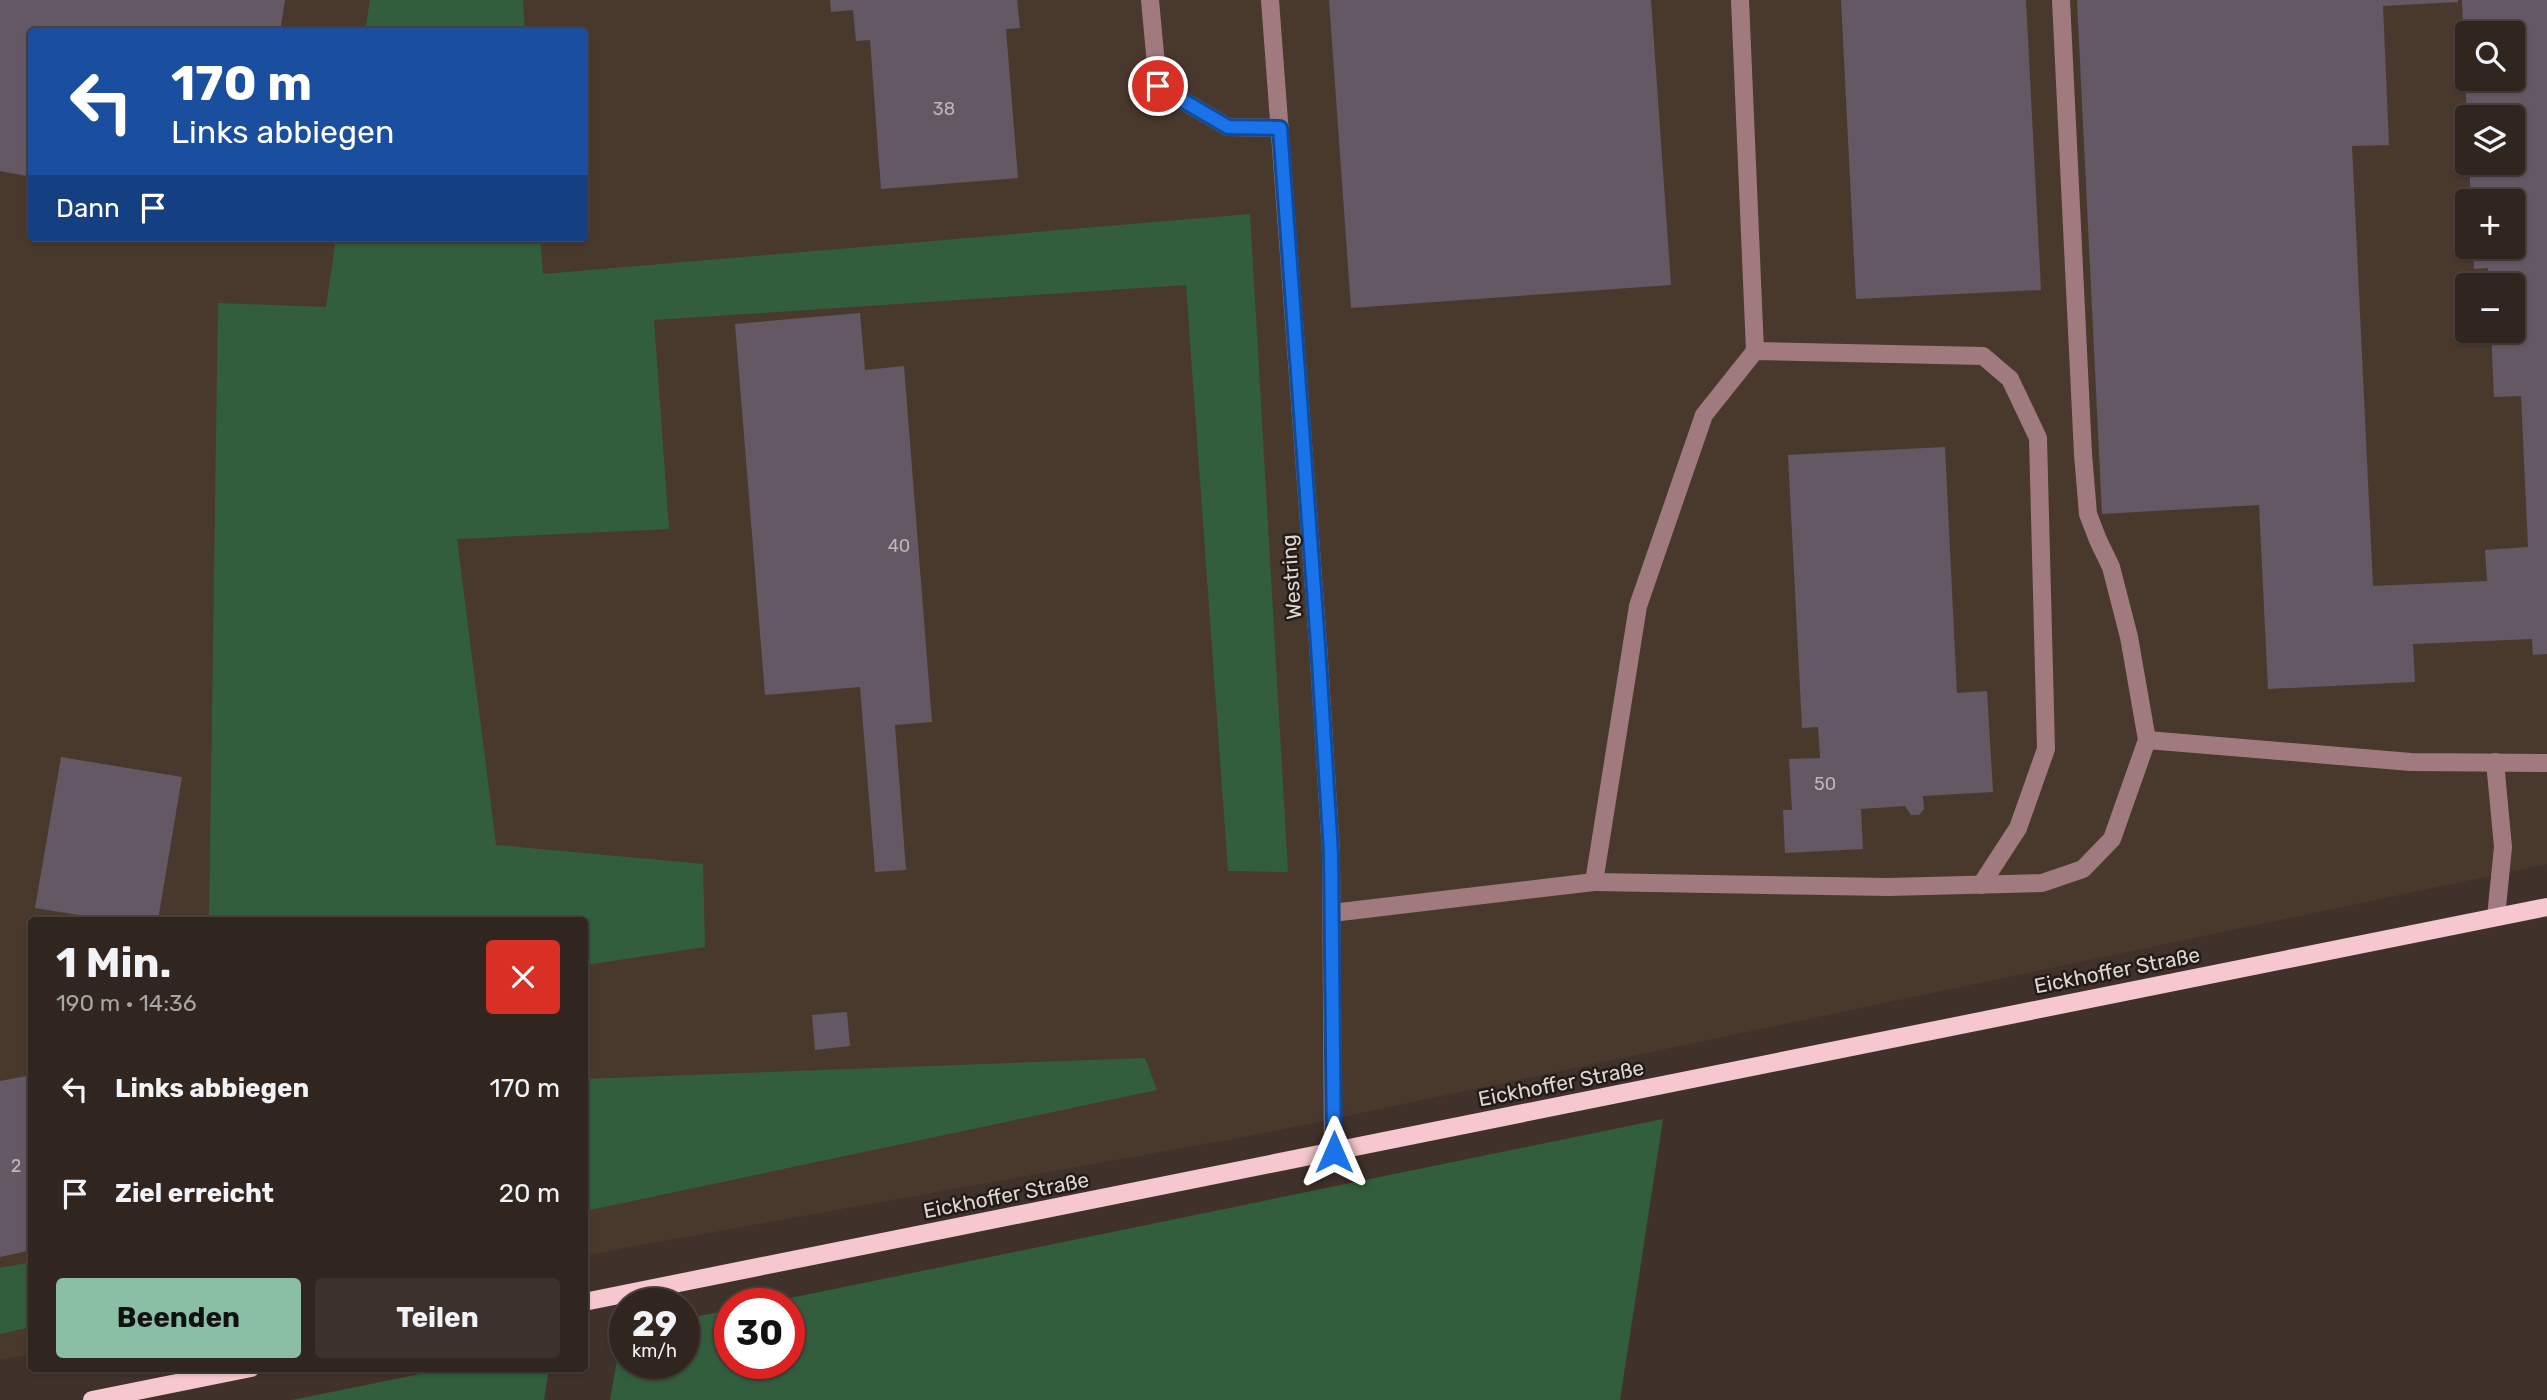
<!DOCTYPE html>
<html lang="de">
<meta charset="utf-8">
<style>
:root{--surface:#312520;--page:#3d312d;--text:#f1f3f6;--muted:#a8a5a5;--line:#4c423e;--accent:#8abfa5}
body{margin:0;font-family:Rubik,sans-serif;background:var(--page);color:var(--text);height:100vh;display:flex;flex-direction:column;font-size:26px;white-space:nowrap}
*{box-sizing:border-box;margin:0}
p{font-size:23px;color:var(--muted)}
.icon{flex:none;width:38px;height:38px;fill:none;stroke:currentColor;stroke-width:2;stroke-linecap:round;stroke-linejoin:round}
.map{position:relative;flex:1;overflow:hidden}
.sheet{position:absolute;left:28px;top:917px;width:560px;height:455px;display:flex;flex-direction:column;background:var(--surface);border-radius:7px;box-shadow:0 2px 5px #0004,0 0 0 2px var(--line)}
.sheet>*{flex:none}
.top-card{position:absolute;left:28px;top:28px;width:560px;height:214px;border-radius:7px;box-shadow:0 2px 5px #0004,0 0 0 2px var(--line);background:#1a4fa0;color:#fff;overflow:hidden}
.controls{position:absolute;left:2455px;top:21px;display:grid;gap:14px}
.controls a{display:grid;place-items:center;width:70px;height:70px;border-radius:7px;background:var(--surface);box-shadow:0 2px 5px #0004,0 0 0 2px var(--line);font-size:35px}
.speed{position:absolute;left:609px;top:1288px;display:flex;gap:14px;font-size:35px;font-weight:700;text-align:center}
.speed>*{display:grid;place-content:center;width:91px;height:91px;border-radius:50%;background:var(--surface);box-shadow:0 2px 5px #0004,0 0 0 2px var(--line);line-height:1}
.speed small{font-size:18px;font-weight:400}
.speed .limit{border:10px solid #d22;background:#fff;color:#111}
.pin{position:absolute;display:grid;place-items:center;width:60px;height:60px;color:#fff;margin:-30px;border:4px solid #fff;border-radius:50%;box-shadow:0 2px 7px #0007}
.me{position:absolute;width:77px;margin:-38px;rotate:0deg;stroke-linejoin:round;filter:drop-shadow(0 0 5px #0008)}
.turn{display:flex;align-items:center;gap:24px;height:147px;padding:0 28px;font-size:32px}
.turn .icon{width:91px;height:91px;stroke-width:2.5}
.turn b{display:block;font-size:49px;line-height:60px}
.then{display:flex;align-items:center;height:66px;padding:0 28px;background:#0003;gap:14px;font-size:26px}
.round{display:grid;place-items:center;flex:none;width:74px;height:74px;border-radius:7px;background:var(--page)}
.head{display:flex;align-items:center;justify-content:space-between;height:119px;padding:0 28px}
h1{font-size:42px;font-weight:700;line-height:52px}
.button{display:flex;gap:14px;margin-top:auto;padding:14px 28px}
.button a{flex:1;height:80px;border-radius:7px;background:var(--accent);color:#111;font-size:28px;font-weight:700;line-height:80px;text-align:center}
.button a+a{background:var(--page);color:var(--text)}
ul{padding:0;list-style:none}
li{display:flex;align-items:center;gap:21px;height:105px;padding:0 28px}
li div{flex:1}
li b{display:block;font-size:26px}
li em{font-style:normal}
.map>svg:first-child{display:block}
.industrial{fill:#49392d;fill-rule:evenodd}
.green{fill:#325e3e}
.building{fill:#645865}
.lines{fill:none;stroke-linecap:round;stroke-linejoin:round}
.minor{stroke:#a07a7f;stroke-width:18}
.major{stroke:#f6c7ce;stroke-width:18}
.route-casing{stroke:#114b97;stroke-width:18}
.route{stroke:#1a73e8;stroke-width:12}
.labels{text-anchor:middle;dominant-baseline:central;stroke-width:5;stroke-linejoin:round;paint-order:stroke}
.number-label{font-size:18px;fill:#c0b6b6}
.street-label{font-size:21px;fill:#dfd5d1;stroke:#221b18}
</style>
<div class="map">
<svg width="2547" height="1400" viewBox="0 0 2547 1400">
<rect width="100%" height="100%" fill="#41312b"/>
<!-- industrial -->
<path class="industrial" d="M 0,0 L 2547,0 L 2547,864 L 1260,1134 L 585,1255 L 584,920 L 32,920 L 31,1354 L 0,1360 ZM 32,32 L 584,32 L 584,238 L 32,238 ZM 2468,33 L 2513,33 L 2513,79 L 2468,79 ZM 2468,117 L 2513,117 L 2513,163 L 2468,163 ZM 2468,201 L 2513,201 L 2513,247 L 2468,247 ZM 2468,285 L 2513,285 L 2513,331 L 2468,331 Z"/>
<!-- green -->
<g class="green">
<path d="M 370,0 L 523,0 L 525,31 L 365,31 Z"/>
<path d="M 1250,214 L 1288,872 L 1228,871 L 1186,285 L 654,320 L 669,529 L 457,539 L 496,845 L 703,864 L 705,947 L 585,965 L 584,920 L 209,920 L 218,303 L 326,307 L 336,238 L 540,238 L 543,274 Z"/>
<path d="M 1145,1058 L 1157,1090 L 585,1211 L 585,1079 Z"/>
<path d="M 1663,1119 L 1620,1400 L 610,1400 L 622,1332 L 625,1332 L 625,1363 L 684,1363 L 684,1319 L 730,1310 L 730,1363 L 789,1363 L 789,1304 L 761,1304 Z"/>
<path d="M 31,1262 L 31,1327 L 0,1334 L 0,1268 Z"/>
<path d="M 445,1369 L 549,1369 L 544,1400 L 292,1400 Z"/>
</g>
<!-- building -->
<g class="building">
<path d="M 0,0 L 285,0 L 280,32 L 32,32 L 32,177 L 0,171 Z"/>
<path d="M 830,0 L 1017,0 L 1020,28 L 1006,29 L 1018,178 L 881,189 L 870,40 L 856,41 L 853,10 L 831,12 Z"/>
<path d="M 1329,0 L 1651,0 L 1671,285 L 1351,308 Z"/>
<path d="M 1841,0 L 2026,0 L 2041,290 L 1856,299 Z"/>
<path d="M 2077,0 L 2458,0 L 2458,2 L 2383,6 L 2389,145 L 2352,146 L 2373,586 L 2487,581 L 2485,550 L 2528,547 L 2521,396 L 2494,397 L 2491,331 L 2513,331 L 2513,285 L 2489,285 L 2488,268 L 2474,269 L 2473,247 L 2513,247 L 2513,201 L 2471,201 L 2469,163 L 2513,163 L 2513,117 L 2467,117 L 2465,79 L 2513,79 L 2513,33 L 2468,33 L 2468,74 L 2465,74 L 2462,0 L 2547,0 L 2547,654 L 2533,655 L 2532,639 L 2413,644 L 2415,682 L 2268,689 L 2259,505 L 2102,514 Z"/>
<path d="M 860,313 L 865,370 L 904,366 L 932,722 L 895,725 L 906,870 L 875,872 L 860,687 L 765,695 L 735,324 Z"/>
<path d="M 1945,447 L 1957,693 L 1987,691 L 1993,792 L 1923,796 L 1924,809 L 1919,815 L 1911,815 L 1905,806 L 1861,809 L 1863,849 L 1785,853 L 1783,810 L 1792,810 L 1789,759 L 1820,758 L 1818,727 L 1802,728 L 1788,455 Z"/>
<path d="M 61,757 L 182,777 L 158,920 L 110,920 L 35,908 Z"/>
<path d="M 847,1012 L 850,1046 L 815,1050 L 812,1015 Z"/>
<path d="M 32,1075 L 32,1250 L 0,1257 L 0,1081 Z"/>
</g>
<g class="lines">
<!-- minor -->
<g class="minor">
<path d="M 1150,0 L 1158,86 L 1228,127 L 1280,128"/>
<path d="M 1270,0 L 1318,644 L 1331,853 L 1333,1152"/>
<path d="M 1740,0 L 1755,351"/>
<path d="M 2061,0 L 2083,454 L 2088,514 L 2098,540 L 2111,567 L 2129,637 L 2147,740"/>
<path d="M 2495,762 L 2503,847 L 2496,917"/>
<path d="M 1594,882 L 1888,887 L 2042,883 L 2083,869 L 2112,839 L 2147,740 L 2411,762 L 2547,763"/>
<path d="M 1332,913 L 1594,882 L 1638,606 L 1704,415 L 1755,351 L 1983,356 L 2010,379 L 2038,438 L 2046,749 L 2018,828 L 1981,885"/>
</g>
<!-- major -->
<g class="major">
<path d="M 584,1302 L 2547,907"/>
<path d="M 92,1400 L 251,1368"/>
</g>
</g>
<g class="lines">
<!-- route casing -->
<g class="route-casing">
<path id="route" d="M 1158,86 L 1228,127 L 1280,128 L 1318,645 L 1331,853 L 1334,1152"/>
</g>
<!-- route -->
<use href="#route" class="route"/>
</g>
<g class="labels">
<!-- number labels -->
<g class="number-label">
<text x="944" y="109">38</text>
<text x="899" y="546">40</text>
<text x="1825" y="784">50</text>
<text x="16" y="1166">2</text>
</g>
<!-- street labels -->
<g class="street-label">
<text transform="translate(1291 577) rotate(-94)">Westring</text>
<text transform="translate(2117 970) rotate(-11)">Eickhoffer Straße</text>
<text transform="translate(1561 1083) rotate(-11)">Eickhoffer Straße</text>
<text transform="translate(1006 1195) rotate(-11)">Eickhoffer Straße</text>
</g>
</g>
</svg>
<div class="controls">
<a><svg class="icon" aria-label="search" viewBox="0 0 24 24"><circle cx="10" cy="10" r="6"/><path d="M15 15l6 6"/></svg></a>
<a><svg class="icon" aria-label="layers" viewBox="0 0 24 24"><path d="M12 4l9 5-9 5-9-5zM3 14l9 5 9-5"/></svg></a>
<a>+</a>
<a>−</a>
</div>
<div class="speed"><div>29<small>km/h</small></div><div class="limit">30</div></div>
<div class="pin" style="left:1158px;top:86px;background:#d93025"><svg class="icon" aria-label="arrive" viewBox="0 0 24 24"><path d="M6 21V4h12l-3 4 3 4H6"/></svg></div>
<svg class="me" style="left:1334px;top:1152px" viewBox="-20 -20 40 40"><path d="M0-17L14 15 0 8-14 15z" fill="#1a73e8" stroke="#fff" stroke-width="4"/></svg>
<div class="top-card">
<div class="turn"><svg class="icon" aria-label="left" viewBox="0 0 24 24"><path d="M17 20v-9H6M10 6l-5 5 5 5"/></svg><div><b>170 m</b>Links abbiegen</div></div>
<div class="then">Dann<svg class="icon" aria-label="arrive" viewBox="0 0 24 24"><path d="M6 21V4h12l-3 4 3 4H6"/></svg></div>
</div>
<section class="sheet">
<div class="head"><div><h1>1 Min.</h1><p>190 m · 14:36</p></div><a class="round" style="background:#d93025;color:#fff"><svg class="icon" aria-label="close" viewBox="0 0 24 24"><path d="M6 6l12 12M18 6L6 18"/></svg></a></div>
<ul>
<li><svg class="icon" aria-label="left" viewBox="0 0 24 24"><path d="M17 20v-9H6M10 6l-5 5 5 5"/></svg><div><b>Links abbiegen</b></div><em>170 m</em></li>
<li><svg class="icon" aria-label="arrive" viewBox="0 0 24 24"><path d="M6 21V4h12l-3 4 3 4H6"/></svg><div><b>Ziel erreicht</b></div><em>20 m</em></li>
</ul>
<div class="button"><a>Beenden</a><a>Teilen</a></div>
</section>
</div>
